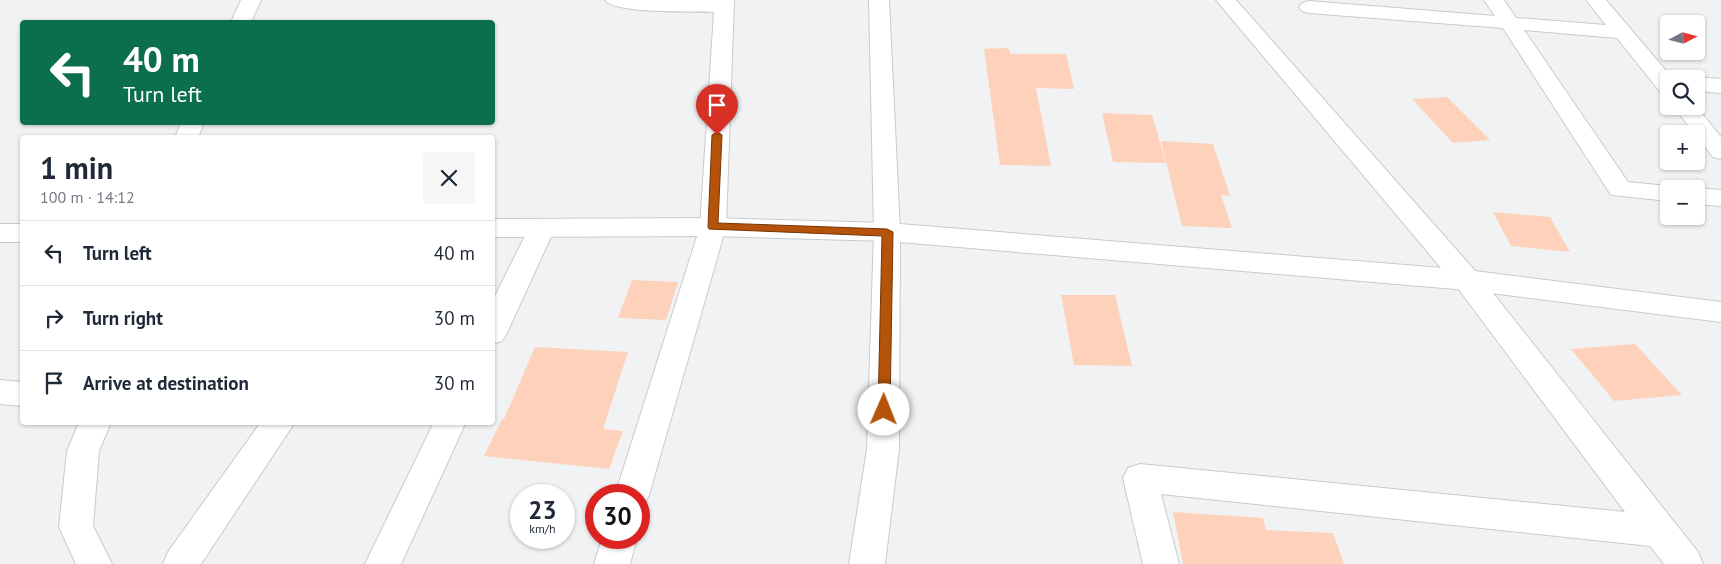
<!DOCTYPE html>
<meta charset="utf-8">
<style>
:root{--surface:#fff;--page:#f6f6f7;--text:#1f2937;--muted:#747a83;--line:#e0e1e3}
body{margin:0;font-family:"PT Sans",sans-serif;background:var(--page);color:var(--text);height:100vh;display:flex;flex-direction:column;font-size:19px;white-space:nowrap}
*{box-sizing:border-box;margin:0}
p{font-size:16px;color:var(--muted)}
.icon{flex:none;width:28px;height:28px;fill:none;stroke:currentColor;stroke-width:2;stroke-linecap:round;stroke-linejoin:round}
.map{position:relative;flex:1;overflow:hidden}
.panel{position:absolute;left:20px;top:135px;width:475px;height:290px;display:flex;flex-direction:column;background:var(--surface);border-radius:5px;box-shadow:0 1px 4px #0004}
.panel>*{flex:none}
.banner{position:absolute;left:20px;top:20px;width:475px;height:105px;border-radius:5px;box-shadow:0 1px 4px #0004;background:#0b6e4f;color:#fff;overflow:hidden}
.needle{width:32px;rotate:83deg}
.buttons{position:absolute;left:1660px;top:15px;display:grid;gap:10px}
.buttons a{display:grid;place-items:center;width:45px;height:45px;border-radius:5px;background:var(--surface);box-shadow:0 1px 4px #0004;font-size:25px}
.speed{position:absolute;left:510px;top:484px;display:flex;gap:10px;font-size:25px;font-weight:700;text-align:center}
.speed>*{display:grid;place-content:center;width:65px;height:65px;border-radius:50%;background:var(--surface);box-shadow:0 1px 4px #0004;line-height:1}
.speed small{font-size:12px;font-weight:400}
.speed .limit{border:8px solid #d22;background:#fff;color:#111}
.pin{position:absolute;display:grid;place-items:center;width:42px;height:42px;color:#fff;margin:-51px -21px;border-radius:50% 50% 50% 0;rotate:-45deg;box-shadow:0 0 5px #0007}
.pin .icon{rotate:45deg}
.me{position:absolute;width:55px;margin:-28px;rotate:1deg;stroke-linejoin:round;filter:drop-shadow(0 0 4px #0008)}
.turn{display:flex;align-items:center;gap:18px;height:105px;padding:0 20px;font-size:22px}
.turn .icon{width:65px;height:65px;stroke-width:2.5}
.turn b{display:block;font-size:35px;line-height:42px}
.round{display:grid;place-items:center;flex:none;width:52px;height:52px;border-radius:5px;background:var(--page)}
.overview{display:flex;align-items:center;justify-content:space-between;height:85px;padding:0 20px}
h1{font-size:30px;font-weight:700;line-height:38px}
ul{padding:0;list-style:none}
li{display:flex;align-items:center;gap:15px;height:65px;padding:0 20px;border-top:1px solid var(--line)}
li div{flex:1}
li b{display:block;font-size:19px}
li em{font-style:normal}
.map>svg:first-child{display:block}
.building{fill:#fed1ba}
.lines{fill:none;stroke-linecap:round;stroke-linejoin:round}
.street-casing{stroke:#c9cacb;stroke-width:2}
.secondary-casing{stroke:#c9cacb;stroke-width:2}
.street{fill:#fff;fill-rule:evenodd}
.secondary{fill:#fff;fill-rule:evenodd}
.route{fill:#b45309;stroke:#753606}
</style>
<div class="map">
<svg width="1721" height="564" viewBox="0 0 1721 564">
<rect width="100%" height="100%" fill="#f1f2f3"/>
<!-- building -->
<g class="building">
<path d="M 1008,48 L 1011,54 L 1066,54 L 1074,89 L 1036,88 L 1051,166 L 1000,165 L 984,49 Z"/>
<path d="M 1447,97 L 1490,140 L 1453,143 L 1412,99 Z"/>
<path d="M 1102,113 L 1152,115 L 1166,163 L 1113,162 Z"/>
<path d="M 1161,141 L 1213,144 L 1230,196 L 1221,195 L 1232,228 L 1182,226 Z"/>
<path d="M 1493,212 L 1550,217 L 1570,252 L 1511,246 Z"/>
<path d="M 632,280 L 678,282 L 666,320 L 618,318 Z"/>
<path d="M 1061,295 L 1115,295 L 1132,366 L 1074,365 Z"/>
<path d="M 1635,344 L 1682,395 L 1614,401 L 1571,349 Z"/>
<path d="M 535,347 L 628,352 L 603,429 L 623,431 L 609,469 L 484,456 L 502,419 L 504,419 Z"/>
<path d="M 1173,512 L 1263,518 L 1266,530 L 1333,533 L 1344,564 L 1183,564 Z"/>
</g>
<g class="lines">
<!-- street casing -->
<g class="street-casing">
<g id="street">
<path d="M 241,0 L 261,0 L 251,22 L 231,22 Z"/>
<path d="M 605,0 L 734,0 L 726,227 L 649,495 L 644,505 L 639,507 L 639,495 L 615,495 L 700,227 L 714,12 C 694,11 615,14 605,0 Z"/>
<path d="M 869,0 L 889,0 L 900,232 L 899,449 L 885,564 L 849,564 L 867,449 L 874,232 Z"/>
<path d="M 1216,0 L 1236,0 L 1477,273 L 1698,552 L 1703,564 L 1664,564 L 1650,546 L 1161,494 L 1179,564 L 1143,564 L 1123,478 L 1128,468 L 1140,464 L 1625,512 L 1457,287 Z"/>
<path d="M 1484,0 L 1504,0 L 1516,18 L 1606,25 L 1586,0 L 1606,0 L 1673,79 L 1669,79 L 1669,94 L 1661,93 L 1617,38 L 1524,30 L 1628,182 L 1678,187 L 1679,189 L 1669,189 L 1669,201 L 1611,195 L 1503,28 L 1309,13 L 1302,11 L 1299,7 L 1302,3 L 1309,1 L 1495,16 Z"/>
<path d="M 1696,77 L 1721,79 L 1721,93 L 1696,91 L 1696,79 L 1691,79 Z"/>
<path d="M 1673,106 L 1696,106 L 1721,137 L 1721,159 L 1713,157 Z"/>
<path d="M 181,122 L 204,122 L 198,138 L 175,138 Z"/>
<path d="M 1696,188 L 1721,190 L 1721,206 L 1696,204 L 1696,189 L 1693,189 Z"/>
<path d="M 542,219 L 551,222 L 555,228 L 507,333 L 502,341 L 492,344 L 492,302 L 529,228 L 533,222 Z"/>
<path d="M 0,380 L 22,382 L 22,406 L 0,404 Z"/>
<path d="M 79,422 L 111,422 L 99,451 L 93,526 L 112,564 L 76,564 L 59,527 L 67,451 Z"/>
<path d="M 261,422 L 295,422 L 201,564 L 163,564 L 168,552 Z"/>
<path d="M 434,422 L 466,422 L 401,564 L 365,564 Z"/>
<path d="M 602,538 L 637,538 L 630,564 L 594,564 Z"/>
</g>
</g>
<!-- secondary casing -->
<g class="secondary-casing">
<g id="secondary">
<path d="M 713,218 L 887,223 L 1467,270 L 1721,302 L 1721,322 L 1467,290 L 887,241 L 713,236 L 492,237 L 492,219 Z"/>
<rect x="0" y="224" width="22" height="18"/>
</g>
</g>
<!-- street -->
<use href="#street" class="street"/>
<!-- secondary -->
<use href="#secondary" class="secondary"/>
</g>
<!-- route -->
<path class="route" d="M 717,132 L 722,135 L 718,223 L 887,229 L 893,232 L 890,410 L 889,414 L 884,415 L 879,414 L 878,410 L 882,236 L 709,229 L 708,227 L 712,135 Z"/>
</svg>
<div class="buttons">
<a><svg class="needle" viewBox="-14 -14 28 28"><path d="M0-13l5 13h-10z" fill="#e53935"/><path d="M0 13l5-13h-10z" fill="#747a83"/></svg></a>
<a><svg class="icon" aria-label="search" viewBox="0 0 24 24"><circle cx="10" cy="10" r="6"/><path d="M15 15l6 6"/></svg></a>
<a>+</a>
<a>−</a>
</div>
<div class="speed"><div>23<small>km/h</small></div><div class="limit">30</div></div>
<div class="pin" style="left:717px;top:135px;background:#d93025"><svg class="icon" aria-label="arrive" viewBox="0 0 24 24"><path d="M6 21V4h12l-3 4 3 4H6"/></svg></div>
<svg class="me" style="left:884px;top:410px" viewBox="-20 -20 40 40"><circle r="19" fill="#fff"/><path d="M0-13L10 11 0 6-10 11z" fill="#b45309"/></svg>
<div class="banner">
<div class="turn"><svg class="icon" aria-label="left" viewBox="0 0 24 24"><path d="M17 20v-9H6M10 6l-5 5 5 5"/></svg><div><b>40 m</b>Turn left</div></div>
</div>
<section class="panel">
<div class="overview"><div><h1>1 min</h1><p>100 m · 14:12</p></div><a class="round"><svg class="icon" aria-label="close" viewBox="0 0 24 24"><path d="M6 6l12 12M18 6L6 18"/></svg></a></div>
<ul>
<li><svg class="icon" aria-label="left" viewBox="0 0 24 24"><path d="M17 20v-9H6M10 6l-5 5 5 5"/></svg><div><b>Turn left</b></div><em>40 m</em></li>
<li><svg class="icon" aria-label="right" viewBox="0 0 24 24"><path d="M7 20v-9h11M14 6l5 5-5 5"/></svg><div><b>Turn right</b></div><em>30 m</em></li>
<li><svg class="icon" aria-label="arrive" viewBox="0 0 24 24"><path d="M6 21V4h12l-3 4 3 4H6"/></svg><div><b>Arrive at destination</b></div><em>30 m</em></li>
</ul>
</section>
</div>
